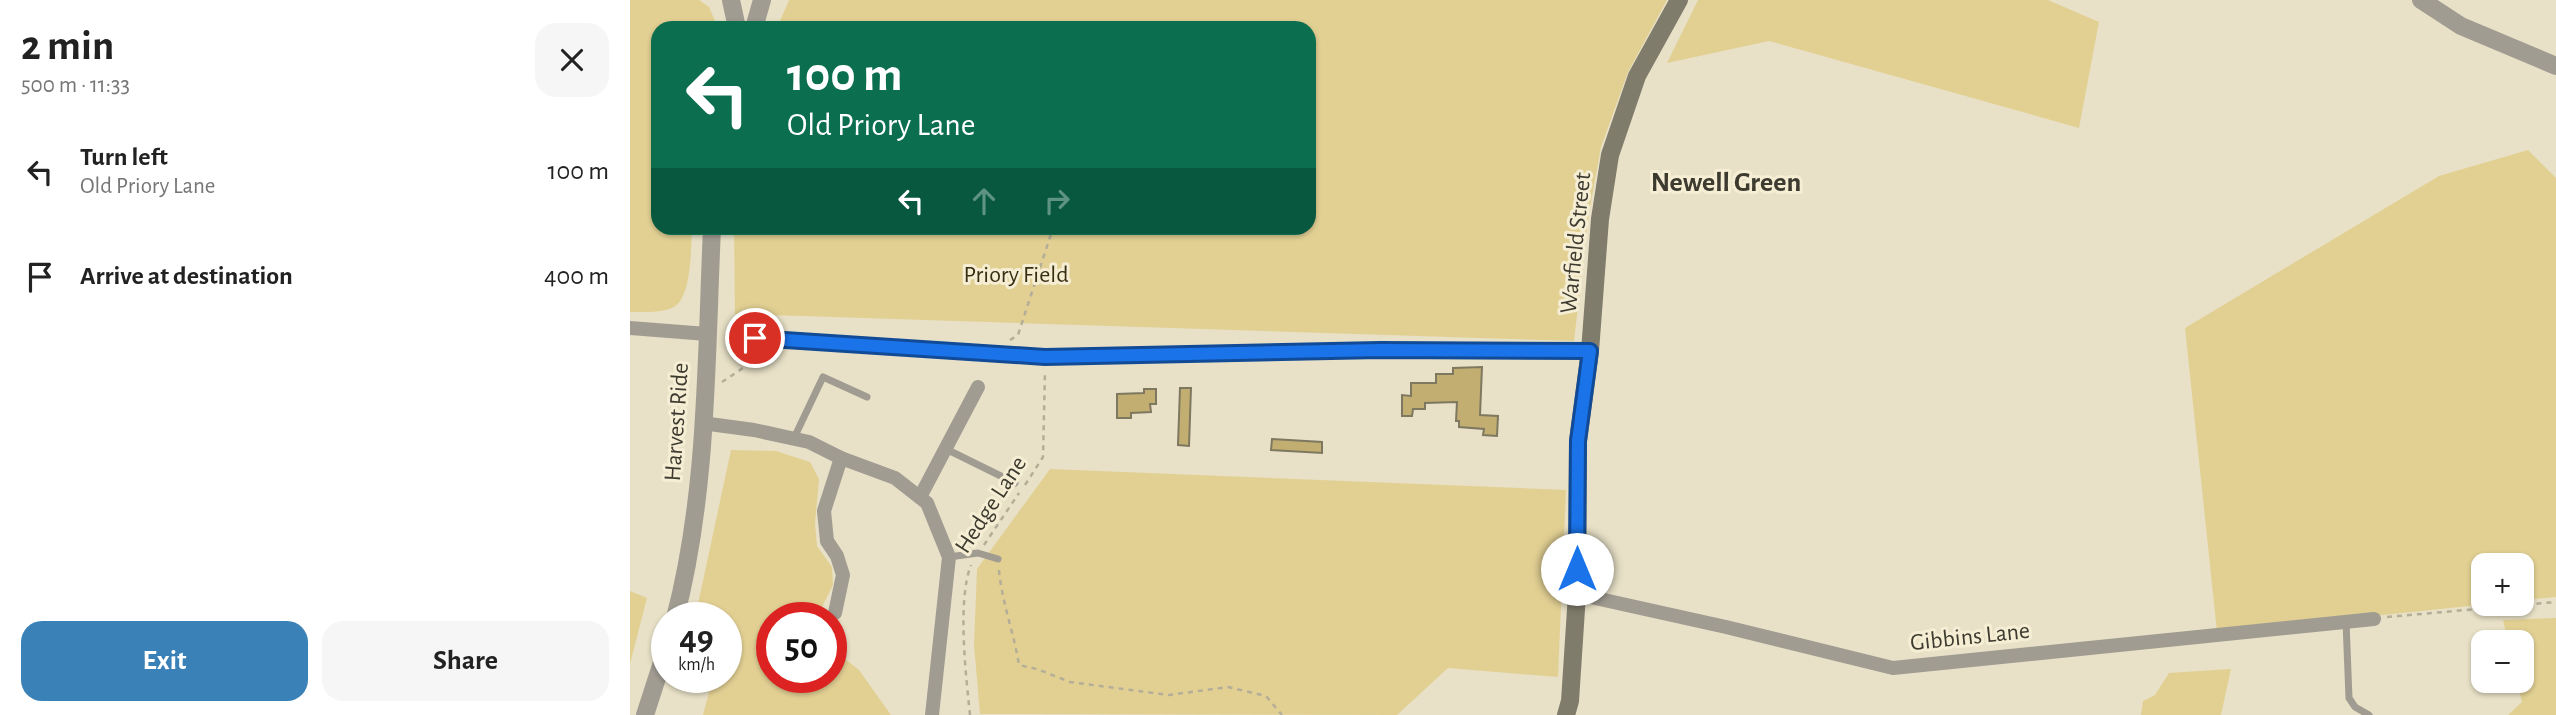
<!DOCTYPE html>
<meta charset="utf-8">
<style>
:root{--surface:#fff;--page:#f6f6f6;--text:#222;--muted:#767676;--accent:#3981b6}
body{margin:0;font-family:"Alegreya Sans",sans-serif;background:var(--page);color:var(--text);height:100vh;display:flex;flex-direction:column;font-size:26px;white-space:nowrap}
*{box-sizing:border-box;margin:0}
p{font-size:23px;color:var(--muted)}
.icon{flex:none;width:38px;height:38px;fill:none;stroke:currentColor;stroke-width:2;stroke-linecap:round;stroke-linejoin:round}
.map{position:relative;flex:1;overflow:hidden}
.sheet{display:flex;flex-direction:column;background:var(--surface);width:630px}
.sheet>*{flex:none}
.top-card{position:absolute;left:21px;top:21px;width:665px;height:214px;border-radius:21px;box-shadow:0 2px 5px #0004;background:#0b6e4f;color:#fff;overflow:hidden}
.buttons{position:absolute;left:1841px;top:553px;display:grid;gap:14px}
.buttons a{display:grid;place-items:center;width:63px;height:63px;border-radius:14px;background:var(--surface);box-shadow:0 2px 5px #0004;font-size:35px}
.speed{position:absolute;left:21px;top:602px;display:flex;gap:14px;font-size:35px;font-weight:700;text-align:center}
.speed>*{display:grid;place-content:center;width:91px;height:91px;border-radius:50%;background:var(--surface);box-shadow:0 2px 5px #0004;line-height:1}
.speed small{font-size:18px;font-weight:400}
.speed .limit{border:10px solid #d22;background:#fff;color:#111}
.pin{position:absolute;display:grid;place-items:center;width:60px;height:60px;color:#fff;margin:-30px;border:4px solid #fff;border-radius:50%;box-shadow:0 2px 7px #0007}
.me{position:absolute;width:77px;margin:-38px;rotate:0deg;stroke-linejoin:round;filter:drop-shadow(0 0 5px #0008)}
.turn{display:flex;align-items:center;gap:24px;height:147px;padding:0 21px;font-size:32px}
.turn .icon{width:91px;height:91px;stroke-width:2.5}
.turn b{display:block;font-size:49px;line-height:60px}
.lanes{display:flex;align-items:center;height:66px;padding:0 21px;background:#0003;justify-content:center;gap:35px;direction:ltr}
.lanes .off{opacity:.35}
.round{display:grid;place-items:center;flex:none;width:74px;height:74px;border-radius:21px;background:var(--page)}
.summary{display:flex;align-items:center;justify-content:space-between;height:119px;padding:0 21px}
h1{font-size:42px;font-weight:600;line-height:52px}
.cta{display:flex;gap:14px;margin-top:auto;padding:14px 21px}
.cta a{flex:1;height:80px;border-radius:21px;background:var(--accent);color:#fff;font-size:28px;font-weight:600;line-height:80px;text-align:center}
.cta a+a{background:var(--page);color:var(--text)}
ul{padding:0;list-style:none}
li{display:flex;align-items:center;gap:21px;height:105px;padding:0 21px}
li div{flex:1}
li b{display:block;font-size:26px}
li em{font-style:normal}
main{display:flex;flex:1;min-height:0}
.map>svg:first-child{display:block}
.green{fill:#e2d093}
.building{fill:#c1ae70;stroke:#7f7861;stroke-width:2}
.lines{fill:none;stroke-linecap:round;stroke-linejoin:round}
.path{stroke:#b4ae99;stroke-width:2.5;stroke-dasharray:5 5;stroke-linecap:butt}
.service{stroke:#a09c92;stroke-width:7}
.minor{stroke:#a09c92;stroke-width:14}
.tertiary{stroke:#a09c92;stroke-width:18}
.secondary{stroke:#807c6c;stroke-width:18}
.route-casing{stroke:#114b97;stroke-width:18}
.route{stroke:#1a73e8;stroke-width:12}
.labels{text-anchor:middle;dominant-baseline:central;stroke-width:6;stroke-linejoin:round;paint-order:stroke}
.street-label{font-size:24px;fill:#3d3a30;stroke:#f5eed4}
.park-label{font-size:24px;fill:#382f13;stroke:#f5eed4}
.quarter-label{font-size:28px;font-weight:bold;fill:#3d3a30;stroke:#f5eed4}
</style>
<main>
<section class="sheet">
<div class="summary"><div><h1>2 min</h1><p>500 m · 11:33</p></div><a class="round"><svg class="icon" aria-label="close" viewBox="0 0 24 24"><path d="M6 6l12 12M18 6L6 18"/></svg></a></div>
<ul>
<li><svg class="icon" aria-label="left" viewBox="0 0 24 24"><path d="M17 20v-9H6M10 6l-5 5 5 5"/></svg><div><b>Turn left</b><p>Old Priory Lane</p></div><em>100 m</em></li>
<li><svg class="icon" aria-label="arrive" viewBox="0 0 24 24"><path d="M6 21V4h12l-3 4 3 4H6"/></svg><div><b>Arrive at destination</b></div><em>400 m</em></li>
</ul>
<div class="cta"><a>Exit</a><a>Share</a></div>
</section>
<div class="map">
<svg width="1926" height="715" viewBox="0 0 1926 715">
<rect width="100%" height="100%" fill="#e8e1c7"/>
<!-- green -->
<g class="green">
<path d="M 0,0 L 69,0 L 79,7 L 88,28 L 28,28 L 28,228 L 62,228 C 61,246 62,297 44,307 C 33,313 13,312 0,312 Z"/>
<path d="M 159,0 L 1037,0 L 998,72 L 971,147 L 959,213 L 944,341 L 105,314 L 104,228 L 679,228 L 679,28 L 147,28 Z"/>
<path d="M 1068,0 L 1418,0 L 1469,22 L 1449,128 L 1139,41 L 1037,63 Z"/>
<path d="M 1898,150 L 1926,178 L 1926,597 L 1892,600 L 1892,565 L 1853,565 L 1853,604 L 1859,604 L 1587,632 L 1555,328 L 1809,176 Z"/>
<path d="M 101,450 L 146,451 L 180,462 L 189,479 L 185,523 L 187,546 L 202,567 L 203,585 L 192,607 L 176,618 L 142,618 L 142,677 L 201,677 L 201,648 L 229,670 L 261,715 L 73,715 L 83,677 L 96,677 L 96,618 L 65,618 Z"/>
<path d="M 420,469 L 936,490 L 928,677 L 818,668 L 767,715 L 350,714 L 344,645 L 347,569 Z"/>
<path d="M 0,591 L 17,598 L 0,664 Z"/>
<path d="M 1926,618 L 1926,715 L 1878,715 L 1892,702 L 1887,681 L 1892,681 L 1892,642 L 1878,642 L 1873,620 Z"/>
<path d="M 1601,669 L 1591,715 L 1511,715 L 1513,701 L 1525,695 L 1539,673 Z"/>
</g>
<!-- building -->
<g class="building">
<path d="M 852,367 L 850,415 L 868,416 L 867,436 L 853,435 L 854,429 L 829,427 L 829,421 L 826,421 L 827,402 L 795,403 L 795,409 L 783,409 L 782,416 L 772,416 L 772,395 L 781,396 L 781,383 L 806,383 L 806,374 L 823,374 L 823,368 Z"/>
<path d="M 550,388 L 561,388 L 559,446 L 548,445 Z"/>
<path d="M 514,389 L 526,389 L 526,404 L 520,404 L 521,412 L 501,413 L 501,418 L 487,418 L 487,394 L 514,393 Z"/>
<path d="M 642,439 L 692,442 L 692,453 L 641,450 Z"/>
</g>
<g class="lines">
<!-- path -->
<g class="path">
<path d="M 124,314 L 125,325"/>
<path d="M 380,340 L 388,335 L 423,228"/>
<path d="M 92,382 L 122,362 L 123,352"/>
<path d="M 395,485 L 413,457 L 415,371"/>
<path d="M 354,545 L 389,493"/>
<path d="M 369,570 C 372,603 384,633 389,665 L 407,669 L 440,682 L 539,695 L 598,687 L 636,696 L 652,715"/>
<path d="M 1757,617 L 1926,602"/>
<path d="M 340,715 C 336,676 327,601 341,565"/>
</g>
<!-- service -->
<g class="service">
<path d="M 164,438 L 193,377 L 237,397"/>
<path d="M 316,449 L 385,483"/>
<path d="M 319,557 L 348,553 L 368,559"/>
<path d="M 1716,622 L 1719,698 L 1725,707 L 1739,715"/>
</g>
<!-- minor -->
<g class="minor">
<path d="M 0,328 L 77,334"/>
<path d="M 125,338 L 415,357 L 750,350 L 960,351"/>
<path d="M 72,423 L 124,430 L 179,442 L 211,458 L 265,478 L 297,503 L 319,557 L 302,715"/>
<path d="M 290,497 L 348,387"/>
<path d="M 947,594 L 1096,627 L 1263,668 L 1744,619"/>
<path d="M 205,613 L 213,575 L 207,556 L 197,541 L 194,511 L 211,458"/>
</g>
<!-- tertiary -->
<g class="tertiary">
<path d="M 101,0 L 107,28"/>
<path d="M 1791,0 L 1831,26 L 1926,66"/>
<path d="M 124,28 L 132,0"/>
<path d="M 45,618 C 78,492 76,357 82,228"/>
<path d="M 15,715 L 37,647"/>
</g>
<!-- secondary -->
<path class="secondary" d="M 936,715 L 940,701 L 947,594 L 948,441 L 960,351 L 970,219 L 980,155 L 1007,76 L 1049,0"/>
</g>
<g class="lines">
<!-- route casing -->
<g class="route-casing">
<path id="route" d="M 125,338 L 415,357 L 750,350 L 960,351 L 948,441 L 947,569"/>
</g>
<!-- route -->
<use href="#route" class="route"/>
</g>
<g class="labels">
<!-- street labels -->
<g class="street-label">
<text transform="translate(946 243) rotate(-84)">Warfield Street</text>
<text transform="translate(47 422) rotate(-86)">Harvest Ride</text>
<text transform="translate(361 505) rotate(-57)">Hedge Lane</text>
<text transform="translate(1340 637) rotate(-6)">Gibbins Lane</text>
</g>
<!-- park labels -->
<g class="park-label">
<text x="386" y="275">Priory Field</text>
</g>
<!-- quarter labels -->
<g class="quarter-label">
<text x="1096" y="183">Newell Green</text>
</g>
</g>
</svg>
<div class="buttons">
<a>+</a>
<a>−</a>
</div>
<div class="speed"><div>49<small>km/h</small></div><div class="limit">50</div></div>
<div class="pin" style="left:125px;top:338px;background:#d93025"><svg class="icon" aria-label="arrive" viewBox="0 0 24 24"><path d="M6 21V4h12l-3 4 3 4H6"/></svg></div>
<svg class="me" style="left:947px;top:569px" viewBox="-20 -20 40 40"><circle r="19" fill="#fff"/><path d="M0-13L10 11 0 6-10 11z" fill="#1a73e8"/></svg>
<div class="top-card">
<div class="turn"><svg class="icon" aria-label="left" viewBox="0 0 24 24"><path d="M17 20v-9H6M10 6l-5 5 5 5"/></svg><div><b>100 m</b>Old Priory Lane</div></div>
<div class="lanes"><svg class="icon" aria-label="left" viewBox="0 0 24 24"><path d="M17 20v-9H6M10 6l-5 5 5 5"/></svg><svg class="icon off" aria-label="ahead" viewBox="0 0 24 24"><path d="M12 20V5M6 11l6-6 6 6"/></svg><svg class="icon off" aria-label="right" viewBox="0 0 24 24"><path d="M7 20v-9h11M14 6l5 5-5 5"/></svg></div>
</div>
</div>
</main>
